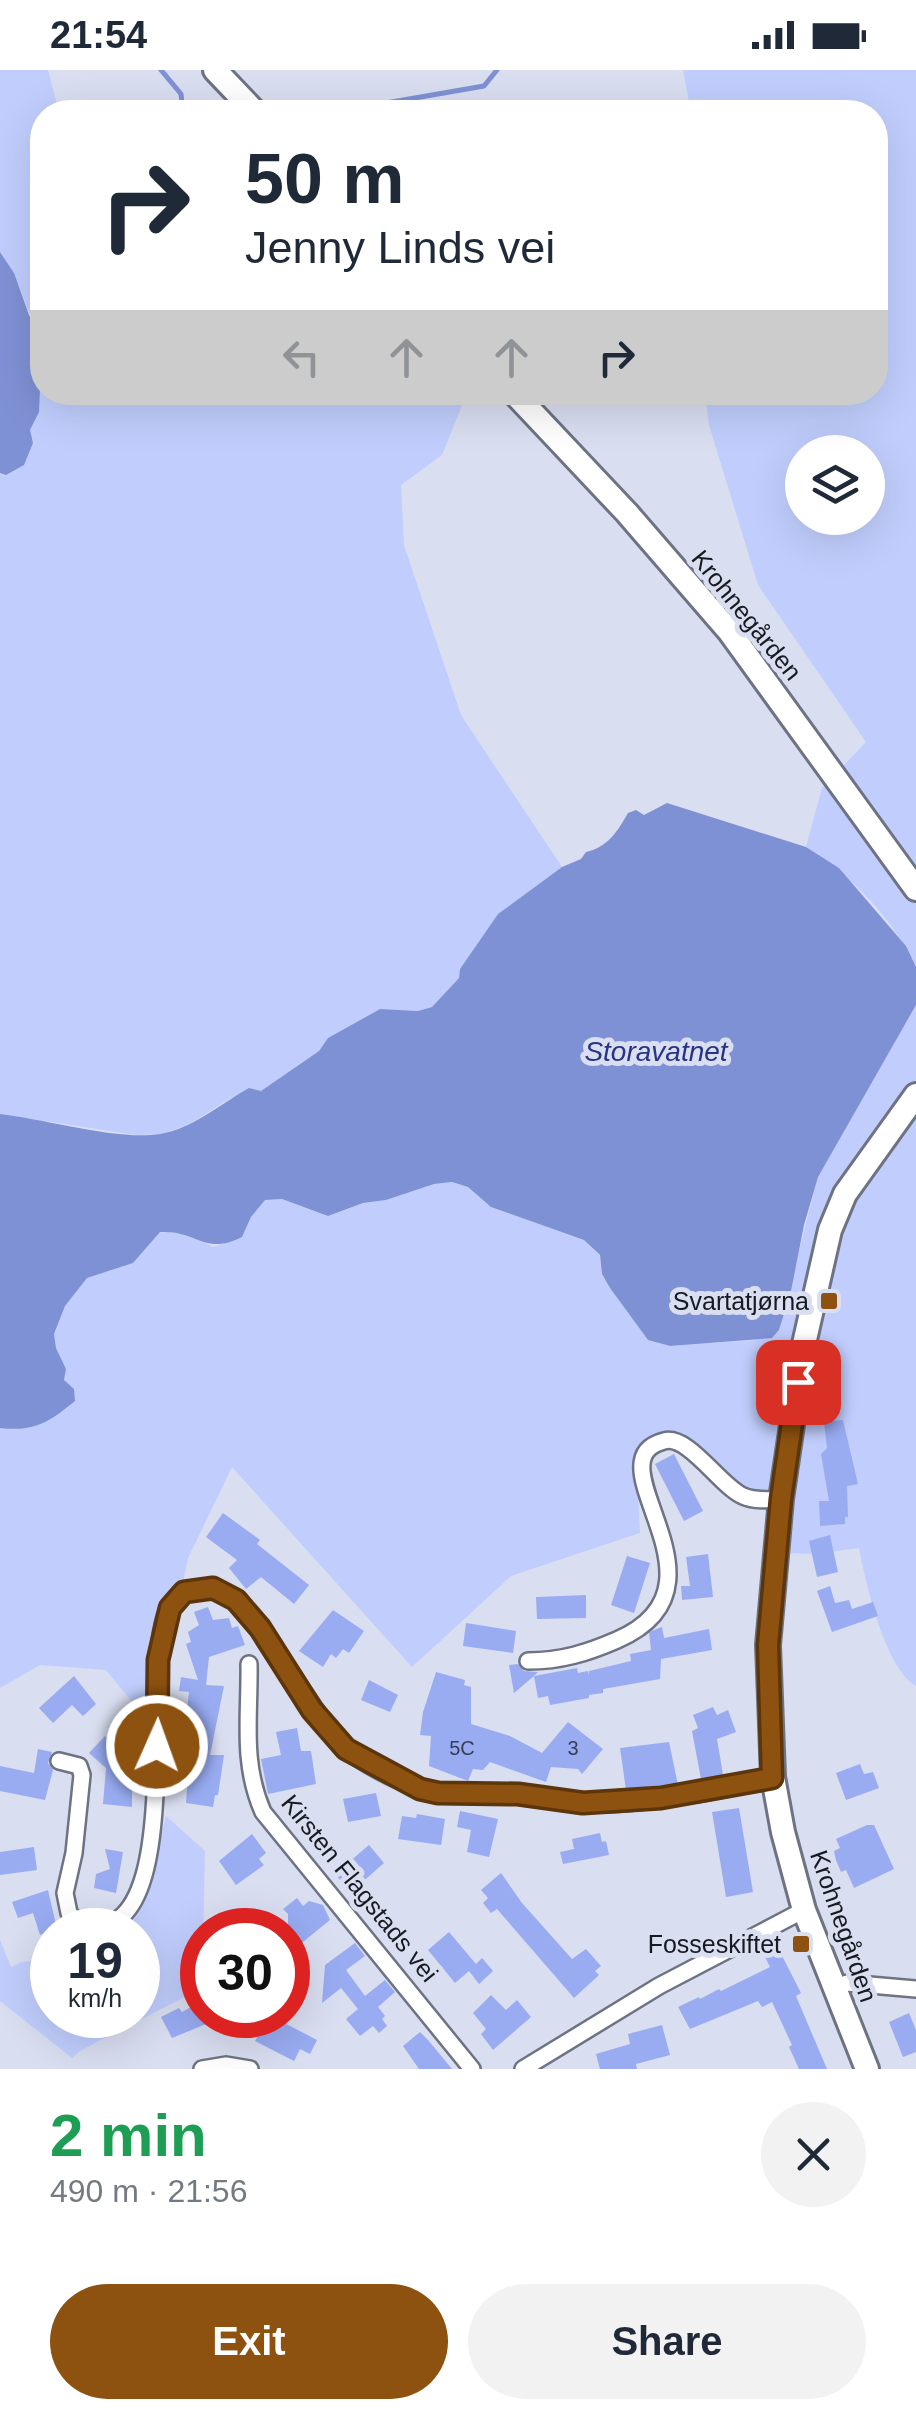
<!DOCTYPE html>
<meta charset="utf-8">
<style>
:root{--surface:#fff;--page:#f2f2f3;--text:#1f2937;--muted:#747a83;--accent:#8d520f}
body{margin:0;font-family:Helvetica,sans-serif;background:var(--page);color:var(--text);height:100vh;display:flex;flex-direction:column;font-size:38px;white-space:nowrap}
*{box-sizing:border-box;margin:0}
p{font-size:32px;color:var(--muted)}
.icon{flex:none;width:55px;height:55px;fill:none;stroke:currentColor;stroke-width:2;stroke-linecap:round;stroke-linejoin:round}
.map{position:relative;height:1999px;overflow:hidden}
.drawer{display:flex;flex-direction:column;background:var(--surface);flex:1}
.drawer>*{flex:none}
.banner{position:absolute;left:30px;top:30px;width:858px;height:305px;border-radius:40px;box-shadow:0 10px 40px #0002;background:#fff;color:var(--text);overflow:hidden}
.tools{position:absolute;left:785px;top:365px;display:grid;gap:20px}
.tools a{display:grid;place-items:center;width:100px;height:100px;border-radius:50%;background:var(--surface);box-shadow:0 10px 40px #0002;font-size:50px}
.speed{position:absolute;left:30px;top:1838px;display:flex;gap:20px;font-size:50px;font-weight:700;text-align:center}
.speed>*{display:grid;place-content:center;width:130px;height:130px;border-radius:50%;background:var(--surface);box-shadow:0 10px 40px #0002;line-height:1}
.speed small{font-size:25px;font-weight:400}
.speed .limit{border:15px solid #d22;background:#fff;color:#111}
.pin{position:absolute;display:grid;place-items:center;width:85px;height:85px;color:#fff;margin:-42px;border-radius:20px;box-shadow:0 5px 15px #0006}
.me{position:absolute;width:110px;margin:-55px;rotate:2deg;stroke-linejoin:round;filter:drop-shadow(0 0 8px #0008)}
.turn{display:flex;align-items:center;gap:35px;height:210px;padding:0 50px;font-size:45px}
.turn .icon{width:130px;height:130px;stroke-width:2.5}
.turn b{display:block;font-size:70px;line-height:85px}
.lanes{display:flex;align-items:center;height:95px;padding:0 50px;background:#0003;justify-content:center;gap:50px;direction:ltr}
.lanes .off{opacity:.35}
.round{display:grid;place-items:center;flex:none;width:105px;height:105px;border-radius:52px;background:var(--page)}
.head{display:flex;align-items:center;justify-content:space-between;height:170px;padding:0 50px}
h1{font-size:60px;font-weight:800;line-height:75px;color:#1e9e55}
.primary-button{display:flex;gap:20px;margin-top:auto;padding:20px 50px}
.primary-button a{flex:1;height:115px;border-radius:60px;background:var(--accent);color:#fff;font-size:40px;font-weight:800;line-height:115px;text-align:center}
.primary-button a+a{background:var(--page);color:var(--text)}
.status{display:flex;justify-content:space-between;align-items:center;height:70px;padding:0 50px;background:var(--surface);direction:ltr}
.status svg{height:28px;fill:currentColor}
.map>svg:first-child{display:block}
.green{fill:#c1cefd;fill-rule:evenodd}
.water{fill:#7f91d5}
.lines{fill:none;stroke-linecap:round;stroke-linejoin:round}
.stream{stroke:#7f91d5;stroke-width:5}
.building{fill:#99acf2}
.street-casing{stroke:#6e7383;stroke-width:20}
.secondary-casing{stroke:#6e7383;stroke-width:28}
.street{stroke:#fff;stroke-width:15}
.secondary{stroke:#fff;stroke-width:22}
.route-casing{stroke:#5c350a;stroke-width:25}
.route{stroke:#8d520f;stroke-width:18}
.poi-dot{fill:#8d520f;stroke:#d9def1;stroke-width:4}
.labels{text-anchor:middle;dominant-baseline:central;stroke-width:10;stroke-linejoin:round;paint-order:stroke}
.number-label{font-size:20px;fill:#383e55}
.street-label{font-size:25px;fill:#181a21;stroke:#d9def1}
.poi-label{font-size:25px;fill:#181a21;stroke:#d9def1;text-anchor:end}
.water-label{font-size:28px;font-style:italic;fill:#293484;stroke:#d9def1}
</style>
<div class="status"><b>21:54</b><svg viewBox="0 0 49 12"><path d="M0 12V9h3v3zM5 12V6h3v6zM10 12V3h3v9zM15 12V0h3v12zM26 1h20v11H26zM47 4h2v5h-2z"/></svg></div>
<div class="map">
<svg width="916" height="1999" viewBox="0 0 916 1999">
<rect width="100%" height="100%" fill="#d9def1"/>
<!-- green -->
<g class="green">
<path d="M 0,0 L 48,0 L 59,42 L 42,42 L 42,271 C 27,241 19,209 0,182 Z"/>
<path d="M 683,0 L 916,0 L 916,897 C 893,848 851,806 806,777 L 822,718 L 866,672 L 758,515 L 709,355 L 705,323 L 875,322 L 875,42 L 691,42 ZM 802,382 L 868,382 L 868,448 L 802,448 Z"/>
<path d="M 42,303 L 42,322 L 467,323 L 442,385 L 401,415 L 404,475 L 461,645 L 562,797 L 498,844 L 460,899 L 459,908 L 432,937 L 418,941 L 380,939 L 328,968 L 319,981 L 261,1021 L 229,1029 L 191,1053 L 163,1064 L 136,1065 L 0,1044 L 0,403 L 6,405 L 39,342 L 38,315 Z"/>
<path d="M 916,935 L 916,1616 C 885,1598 866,1514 859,1478 L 815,1484 L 788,1483 L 760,1430 L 665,1361 L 637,1403 L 640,1463 L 511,1506 L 412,1597 L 232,1397 L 188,1488 L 167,1587 L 142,1644 L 106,1600 L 40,1595 L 0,1618 L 0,1358 L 11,1359 L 64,1310 L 66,1299 L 56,1278 L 54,1264 L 65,1236 L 87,1208 L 133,1193 L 159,1162 L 186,1163 L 213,1177 L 242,1167 L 251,1147 L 264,1130 L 282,1129 L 328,1146 L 363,1133 L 386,1130 L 434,1114 L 451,1112 L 468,1117 L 491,1137 L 584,1170 L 600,1186 L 602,1204 L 610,1218 L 648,1270 L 670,1276 L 755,1270 L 779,1260 L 818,1106 Z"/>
<path d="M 166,1746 L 205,1781 L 202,1918 L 80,1981 L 72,1988 L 0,1931 L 0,1870 L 11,1897 L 22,1892 L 52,1889 L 52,1945 L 138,1945 L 138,1860 L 122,1860 L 144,1832 Z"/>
</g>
<!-- water -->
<g class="water">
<path d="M 0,182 L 14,203 L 29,245 L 42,271 L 39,342 L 30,360 L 33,373 L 24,395 L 6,405 L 0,403 Z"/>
<path d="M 667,733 L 806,777 L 839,798 L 906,876 L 916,897 L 916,935 L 818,1107 L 804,1155 L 791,1221 L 779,1260 L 772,1268 L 670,1276 L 648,1270 L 610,1218 L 602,1204 L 600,1185 L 584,1170 L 491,1137 L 468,1117 L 452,1112 L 434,1114 L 386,1130 L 363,1133 L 328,1146 L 282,1129 L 265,1130 L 251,1147 L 242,1167 C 204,1186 198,1160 160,1162 L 133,1193 L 87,1208 L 65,1236 L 54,1264 L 56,1278 L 66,1299 L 64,1310 L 74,1319 L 75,1331 C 49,1352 35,1362 0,1358 L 0,1044 C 45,1049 119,1071 160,1064 C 192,1059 222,1033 249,1018 L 261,1021 L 319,981 L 328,968 L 380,939 L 418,941 L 432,937 L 459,908 L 460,899 L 498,844 L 562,797 L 581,789 L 586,782 C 608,777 617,762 628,743 L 636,740 L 644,745 Z"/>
</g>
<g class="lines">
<!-- stream -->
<g class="stream">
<path d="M 161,0 L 181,24 L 183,42"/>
<path d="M 334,42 L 484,16 L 497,0"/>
</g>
</g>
<!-- building -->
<g class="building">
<path d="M 843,1350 L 858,1414 L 847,1416 L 848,1447 L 845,1447 L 845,1454 L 820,1456 L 819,1431 L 829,1431 L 821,1384 L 827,1378 L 824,1352 Z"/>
<path d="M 674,1384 L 703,1441 L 684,1451 L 655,1394 Z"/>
<path d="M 223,1443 L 260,1470 L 257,1474 L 309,1515 L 294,1534 L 261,1507 L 246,1519 L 229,1498 L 237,1490 L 206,1467 Z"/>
<path d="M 830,1465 L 838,1502 L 817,1507 L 809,1471 Z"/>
<path d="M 708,1484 L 713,1527 L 682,1530 L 681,1516 L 690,1516 L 686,1487 Z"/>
<path d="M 627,1486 L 650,1493 L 634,1543 L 611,1535 Z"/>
<path d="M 830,1516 L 835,1533 L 849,1530 L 852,1539 L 873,1532 L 878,1546 L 832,1562 L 817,1521 Z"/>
<path d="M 586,1525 L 586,1548 L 537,1549 L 536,1527 Z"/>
<path d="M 208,1537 L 213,1550 L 229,1548 L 232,1558 L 238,1556 L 245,1575 L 209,1587 L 206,1615 L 224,1616 L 210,1685 L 224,1685 L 218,1725 L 215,1725 L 213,1737 L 186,1733 L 189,1690 L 181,1689 L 189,1622 L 179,1621 L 181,1607 L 198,1610 L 186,1574 L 191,1572 L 188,1562 L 199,1555 L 194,1542 Z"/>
<path d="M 333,1540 L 364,1561 L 349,1583 L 343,1579 L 336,1588 L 331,1584 L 323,1597 L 299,1581 Z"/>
<path d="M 466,1553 L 516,1561 L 513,1583 L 463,1576 Z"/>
<path d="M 662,1557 L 664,1568 L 709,1559 L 712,1580 L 661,1589 L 660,1609 L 603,1619 L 603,1623 L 589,1625 L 589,1628 L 550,1635 L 548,1626 L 538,1628 L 534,1606 L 514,1623 L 509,1595 L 518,1594 L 524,1601 L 538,1602 L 534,1606 L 577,1598 L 578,1603 L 588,1601 L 588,1605 L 589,1601 L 631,1591 L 630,1584 L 651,1580 L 649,1562 Z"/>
<path d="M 436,1602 L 465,1610 L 464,1615 L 471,1617 L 471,1654 L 510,1666 L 542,1683 L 568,1652 L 603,1679 L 582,1704 L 578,1699 L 551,1697 L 546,1712 L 490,1692 L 483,1700 L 473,1699 L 468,1711 L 429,1696 L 431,1666 L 420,1665 L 423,1642 Z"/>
<path d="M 74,1606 L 96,1634 L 83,1646 L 72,1635 L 53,1653 L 39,1638 Z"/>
<path d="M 369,1610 L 398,1625 L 390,1642 L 361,1630 Z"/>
<path d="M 713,1637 L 717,1645 L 728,1640 L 736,1662 L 717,1669 L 723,1705 L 701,1709 L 692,1661 L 698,1658 L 693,1645 Z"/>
<path d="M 297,1658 L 301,1681 L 311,1681 L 316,1714 L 268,1724 L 261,1689 L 281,1685 L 276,1662 Z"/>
<path d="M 105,1666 L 132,1690 L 132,1737 L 103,1734 L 106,1698 L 89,1683 Z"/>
<path d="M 669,1672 L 678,1715 L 626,1720 L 620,1678 Z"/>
<path d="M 38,1679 L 52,1682 L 48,1693 L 53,1700 L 45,1730 L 0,1721 L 0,1696 L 34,1703 Z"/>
<path d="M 860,1694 L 864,1704 L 873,1702 L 879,1718 L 846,1730 L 836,1703 Z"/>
<path d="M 376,1723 L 381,1746 L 348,1752 L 343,1729 Z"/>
<path d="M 739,1738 L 753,1822 L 726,1827 L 712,1742 Z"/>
<path d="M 460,1741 L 498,1749 L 489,1787 L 467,1782 L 471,1760 L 457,1757 Z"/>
<path d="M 417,1744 L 445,1749 L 441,1775 L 398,1769 L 402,1746 L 416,1748 Z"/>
<path d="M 867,1755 L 874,1755 L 894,1799 L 854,1818 L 846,1800 L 841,1802 L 836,1790 L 834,1781 L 840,1778 L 836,1769 Z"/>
<path d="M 600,1763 L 602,1772 L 606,1771 L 609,1785 L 563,1794 L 560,1782 L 574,1779 L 572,1769 Z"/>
<path d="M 252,1764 L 266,1783 L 259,1789 L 264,1795 L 236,1815 L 219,1791 Z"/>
<path d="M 369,1775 L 384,1793 L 351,1822 L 335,1804 Z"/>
<path d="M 34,1777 L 37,1800 L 0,1805 L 0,1782 Z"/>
<path d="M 105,1779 L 123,1782 L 116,1823 L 94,1818 L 96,1804 L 110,1799 Z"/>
<path d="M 501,1803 L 522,1833 L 572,1889 L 586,1879 L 601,1896 L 595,1901 L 599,1905 L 574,1928 L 497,1839 L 491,1843 L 483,1833 L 488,1828 L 481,1820 Z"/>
<path d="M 48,1820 L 57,1859 L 40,1865 L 33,1843 L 18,1848 L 12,1832 Z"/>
<path d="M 297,1828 L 303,1836 L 309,1831 L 323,1835 L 330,1850 L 288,1884 L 288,1844 L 283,1839 Z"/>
<path d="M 449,1862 L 476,1894 L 482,1888 L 493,1901 L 479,1914 L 469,1901 L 455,1913 L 428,1880 Z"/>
<path d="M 775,1872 L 801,1923 L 796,1926 L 827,1999 L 799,1999 L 789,1977 L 792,1975 L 772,1932 L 762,1937 L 758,1931 L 690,1959 L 678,1937 L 699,1927 L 700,1929 L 719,1919 L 721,1921 L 770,1897 L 761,1879 Z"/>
<path d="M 355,1873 L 365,1886 L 346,1900 L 365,1926 L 385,1910 L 395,1922 L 378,1937 L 385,1946 L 382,1949 L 387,1956 L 379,1963 L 373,1956 L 360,1966 L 346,1949 L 358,1939 L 341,1918 L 322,1933 L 325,1895 Z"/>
<path d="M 491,1925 L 506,1940 L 517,1930 L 531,1947 L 493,1980 L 481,1964 L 486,1959 L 473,1943 Z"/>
<path d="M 200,1932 L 202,1945 L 207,1945 L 211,1952 L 172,1968 L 161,1947 L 179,1938 L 182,1942 Z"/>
<path d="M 909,1943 L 916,1960 L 916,1982 L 903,1987 L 889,1952 Z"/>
<path d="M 269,1945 L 317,1970 L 310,1984 L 300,1979 L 294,1991 L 255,1971 Z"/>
<path d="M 662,1955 L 670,1985 L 636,1994 L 637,1999 L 600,1999 L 596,1984 L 630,1974 L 628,1964 Z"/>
<path d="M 420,1962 L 428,1970 L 452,1999 L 419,1999 L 403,1976 Z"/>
</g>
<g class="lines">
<!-- street casing -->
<g class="street-casing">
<g id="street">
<path d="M 528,1591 C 561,1591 587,1583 617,1570 C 742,1516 588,1391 664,1371 C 688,1364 720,1416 743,1426 C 754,1431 769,1430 781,1429"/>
<path d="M 249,1594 C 250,1646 241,1692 263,1742 L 472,1999"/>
<path d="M 59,1691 L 79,1696 L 82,1705 L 74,1783 L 65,1823 L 69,1843 L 80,1855 C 193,1882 137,1591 169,1538 C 179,1522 197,1516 215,1519 C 253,1526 312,1648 348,1680 C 365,1696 412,1719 436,1722 C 462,1726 491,1721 518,1724 C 536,1726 553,1731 571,1733 C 621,1738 724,1722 773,1707"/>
<path d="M 836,1917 L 847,1913 L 916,1919"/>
<path d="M 202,1999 L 226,1995 L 250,1999"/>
<path d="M 523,1999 L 659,1916 L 804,1840"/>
</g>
</g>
<!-- secondary casing -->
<g class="secondary-casing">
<g id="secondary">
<path d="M 215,0 L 255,42"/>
<path d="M 513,322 L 627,443 L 729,561 L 916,819"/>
<path d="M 867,1999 L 804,1840 L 783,1762 L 773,1707 L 768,1575 L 781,1429 L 804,1274 L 830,1160 L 845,1124 L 916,1025"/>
</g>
</g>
<!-- street -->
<use href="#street" class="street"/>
<!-- secondary -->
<use href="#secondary" class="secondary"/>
</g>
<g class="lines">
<!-- route casing -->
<g class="route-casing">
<path id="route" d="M 157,1676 L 158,1590 L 170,1538 L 184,1522 L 213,1518 L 236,1530 L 260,1558 L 312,1640 L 346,1679 L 420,1719 L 438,1723 L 518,1724 L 583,1733 L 661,1728 L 772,1708 L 768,1575 L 781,1429 L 798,1312"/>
</g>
<!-- route -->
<use href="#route" class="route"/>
</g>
<!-- markers -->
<g class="poi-dot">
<rect x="819" y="1221" width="20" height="20" rx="5"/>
<rect x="791" y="1864" width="20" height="20" rx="5"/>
</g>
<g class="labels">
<!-- number labels -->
<g class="number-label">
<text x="462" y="1678">5C</text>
<text x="573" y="1678">3</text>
</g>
<!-- street labels -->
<g class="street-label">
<text transform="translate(747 545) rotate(51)">Krohnegården</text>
<text transform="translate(360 1818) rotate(51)">Kirsten Flagstads vei</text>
<text transform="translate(844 1856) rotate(71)">Krohnegården</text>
</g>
<!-- poi labels -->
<g class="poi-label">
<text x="809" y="1231">Svartatjørna</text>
<text x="781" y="1874">Fosseskiftet</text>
</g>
<!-- water labels -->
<g class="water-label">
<text x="656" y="981">Storavatnet</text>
</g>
</g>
</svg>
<div class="tools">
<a><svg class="icon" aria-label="layers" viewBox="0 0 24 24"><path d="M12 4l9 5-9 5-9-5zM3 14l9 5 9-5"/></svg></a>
</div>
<div class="speed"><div>19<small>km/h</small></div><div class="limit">30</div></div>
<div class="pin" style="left:798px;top:1312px;background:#d93025"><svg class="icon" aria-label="arrive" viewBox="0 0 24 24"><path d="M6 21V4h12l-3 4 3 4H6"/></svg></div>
<svg class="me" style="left:157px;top:1676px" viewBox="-20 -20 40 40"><circle r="17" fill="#8d520f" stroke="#fff" stroke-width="3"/><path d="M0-11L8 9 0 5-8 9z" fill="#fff"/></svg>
<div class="banner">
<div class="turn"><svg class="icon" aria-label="right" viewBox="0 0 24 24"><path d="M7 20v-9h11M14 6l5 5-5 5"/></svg><div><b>50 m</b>Jenny Linds vei</div></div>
<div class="lanes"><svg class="icon off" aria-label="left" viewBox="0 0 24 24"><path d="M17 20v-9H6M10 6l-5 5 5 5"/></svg><svg class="icon off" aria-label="ahead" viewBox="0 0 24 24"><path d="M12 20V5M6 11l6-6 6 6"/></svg><svg class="icon off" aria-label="ahead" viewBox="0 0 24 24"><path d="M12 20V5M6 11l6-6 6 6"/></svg><svg class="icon" aria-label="right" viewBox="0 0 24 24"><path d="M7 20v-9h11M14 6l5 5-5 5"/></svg></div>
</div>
</div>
<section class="drawer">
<div class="head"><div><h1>2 min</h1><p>490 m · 21:56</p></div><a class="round"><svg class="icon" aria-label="close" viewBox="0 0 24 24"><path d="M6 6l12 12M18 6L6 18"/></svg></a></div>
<div class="primary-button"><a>Exit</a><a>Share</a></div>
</section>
